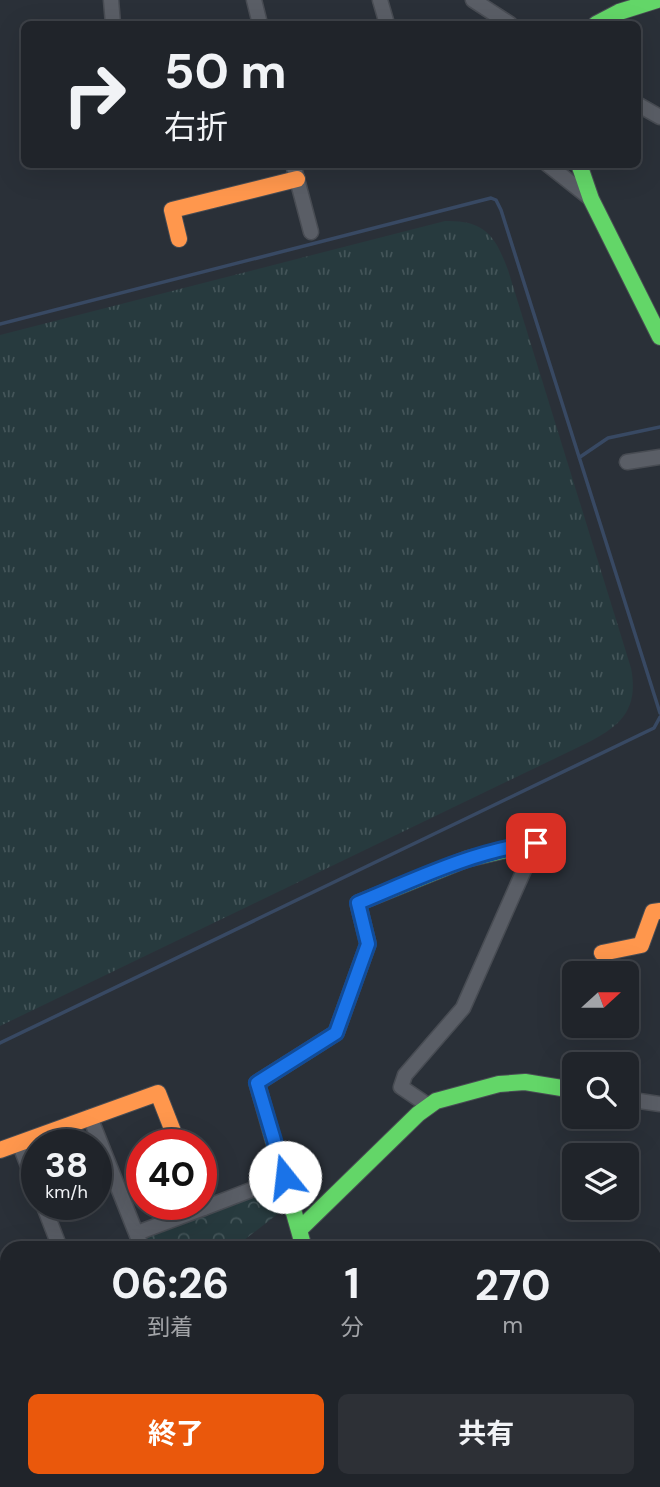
<!DOCTYPE html>
<html lang="ja">
<meta charset="utf-8">
<style>
:root{--surface:#20242a;--page:#2d3036;--text:#f1f3f6;--muted:#a2a4a8;--line:#3d4147;--accent:#ea580c}
body{margin:0;font-family:"DM Sans","Noto Sans JP",sans-serif;background:var(--page);color:var(--text);height:100vh;display:flex;flex-direction:column;font-size:26px;white-space:nowrap}
*{box-sizing:border-box;margin:0}
p{font-size:23px;color:var(--muted)}
.icon{flex:none;width:38px;height:38px;fill:none;stroke:currentColor;stroke-width:2;stroke-linecap:round;stroke-linejoin:round}
.map{position:relative;flex:1;overflow:hidden}
.sheet{position:absolute;left:0px;top:1241px;width:662px;height:247px;display:flex;flex-direction:column;background:var(--surface);border-radius:21px 21px 0 0;box-shadow:0 7px 28px #0002,0 0 0 2px var(--line)}
.sheet>*{flex:none}
.top-card{position:absolute;left:21px;top:21px;width:620px;height:147px;border-radius:10px;box-shadow:0 7px 28px #0002,0 0 0 2px var(--line);background:#20242a;color:var(--text);overflow:hidden}
.needle{width:46px;rotate:69deg}
.tools{position:absolute;left:562px;top:961px;display:grid;gap:14px}
.tools a{display:grid;place-items:center;width:77px;height:77px;border-radius:10px;background:var(--surface);box-shadow:0 7px 28px #0002,0 0 0 2px var(--line);font-size:35px}
.speed{position:absolute;left:21px;top:1129px;display:flex;gap:14px;font-size:35px;font-weight:700;text-align:center}
.speed>*{display:grid;place-content:center;width:91px;height:91px;border-radius:50%;background:var(--surface);box-shadow:0 7px 28px #0002,0 0 0 2px var(--line);line-height:1}
.speed small{font-size:18px;font-weight:400}
.speed .limit{border:10px solid #d22;background:#fff;color:#111}
.pin{position:absolute;display:grid;place-items:center;width:60px;height:60px;color:#fff;margin:-30px;border-radius:14px;box-shadow:0 4px 10px #0006}
.me{position:absolute;width:77px;margin:-38px;rotate:344deg;stroke-linejoin:round;filter:drop-shadow(0 0 5px #0008)}
.turn{display:flex;align-items:center;gap:24px;height:147px;padding:0 28px;font-size:32px}
.turn .icon{width:91px;height:91px;stroke-width:2.5}
.turn b{display:block;font-size:49px;line-height:60px}
.eta{display:flex;justify-content:space-evenly;align-items:center;height:119px;text-align:center}
.eta b{font-size:42px;font-weight:700;line-height:49px}
.cta{display:flex;gap:14px;margin-top:auto;padding:14px 28px}
.cta a{flex:1;height:80px;border-radius:10px;background:var(--accent);color:#fff;font-size:28px;font-weight:700;line-height:80px;text-align:center}
.cta a+a{background:var(--page);color:var(--text)}
.map>svg:first-child{display:block}
.grass{fill:url(#grass-tufts)}
.park{fill:url(#park-crowns)}
.lines{fill:none;stroke-linecap:round;stroke-linejoin:round}
.stream{stroke:#384963;stroke-width:3.5}
.street-casing{stroke:#484c53;stroke-width:17}
.fast-casing{stroke:#484c53;stroke-width:18}
.slow-casing{stroke:#484c53;stroke-width:18}
.street{stroke:#5a5e66;stroke-width:14}
.fast{stroke:#63d668;stroke-width:16}
.slow{stroke:#ff974d;stroke-width:16}
.route-casing{stroke:#114b97;stroke-width:18}
.route{stroke:#1a73e8;stroke-width:12}
</style>
<div class="map">
<svg width="660" height="1487" viewBox="0 0 660 1487">
<defs>
<pattern id="grass-tufts" width="24" height="20" patternUnits="userSpaceOnUse" patternTransform="scale(1.75)"><rect width="24" height="20" fill="#273a3e"/><path d="M3 7l-1-3M5 7V3M7 7l1-3M15 17l-1-3M17 17v-4M19 17l1-3" fill="none" stroke="#445559"/></pattern>
<pattern id="park-crowns" width="20" height="18" patternUnits="userSpaceOnUse" patternTransform="scale(1.75)"><rect width="20" height="18" fill="#273a3e"/><path d="M2 6a3 3 0 1 1 6 0M12 15a3 3 0 1 1 6 0" fill="none" stroke="#445559"/></pattern>
</defs>
<rect width="100%" height="100%" fill="#2a3038"/>
<!-- grass -->
<path class="grass" d="M 445,221 C 484,220 495,235 508,270 L 631,668 C 639,709 621,726 587,743 L 0,1026 L 0,335 Z"/>
<!-- park -->
<path class="park" d="M 278,1186 L 284,1209 L 234,1248 L 147,1248 L 144,1237 Z"/>
<g class="lines">
<!-- stream -->
<g class="stream">
<path d="M 0,324 L 491,198 L 496,200 L 501,210 L 660,713"/>
<path d="M 580,457 L 608,438 L 660,427"/>
<path d="M 0,1043 L 654,728 L 660,717"/>
</g>
<!-- street casing -->
<g class="street-casing">
<g id="street">
<path d="M 111,0 L 113,24"/>
<path d="M 254,0 L 260,24"/>
<path d="M 380,0 L 387,24"/>
<path d="M 473,0 L 510,24"/>
<path d="M 637,104 L 660,117"/>
<path d="M 293,164 L 311,232"/>
<path d="M 547,164 L 590,198"/>
<path d="M 627,462 L 660,457"/>
<path d="M 626,1099 L 660,1104"/>
<path d="M 429,1106 L 401,1087 L 405,1075 L 463,1008 L 536,843"/>
<path d="M 90,1117 L 142,1248"/>
<path d="M 19,1143 L 37,1189"/>
<path d="M 201,1202 L 204,1208 L 285,1177"/>
<path d="M 43,1204 L 60,1248"/>
<path d="M 137,1233 L 204,1208"/>
<path d="M 0,1278 L 7,1296"/>
<path d="M 0,1370 L 7,1368"/>
<path d="M 654,1419 L 660,1416"/>
<path d="M 0,1454 L 7,1473"/>
<path d="M 80,1480 L 82,1487"/>
<path d="M 151,1480 L 154,1487"/>
<path d="M 226,1480 L 228,1487"/>
<path d="M 612,1480 L 614,1487"/>
<path d="M 339,1487 L 352,1480"/>
<path d="M 502,1487 L 516,1480"/>
</g>
</g>
<!-- fast casing -->
<g class="fast-casing">
<g id="fast">
<path d="M 596,24 L 619,12 L 657,0"/>
<path d="M 579,164 L 591,199 L 660,337"/>
<path d="M 300,1229 L 418,1114 L 436,1101 L 499,1084 L 525,1082 L 574,1090"/>
<path d="M 304,1248 L 257,1083 L 336,1033 L 368,944 L 358,903 L 467,859 L 536,843"/>
</g>
</g>
<!-- slow casing -->
<g class="slow-casing">
<g id="slow">
<path d="M 179,239 L 172,210 L 297,179"/>
<path d="M 602,953 L 641,945 L 653,912 L 660,911"/>
<path d="M 0,1150 L 158,1093 L 178,1144"/>
</g>
</g>
<!-- street -->
<use href="#street" class="street"/>
<!-- fast -->
<use href="#fast" class="fast"/>
<!-- slow -->
<use href="#slow" class="slow"/>
</g>
<g class="lines">
<!-- route casing -->
<g class="route-casing">
<path id="route" d="M 285,1177 L 257,1083 L 336,1033 L 368,944 L 358,903 C 416,879 473,851 536,843"/>
</g>
<!-- route -->
<use href="#route" class="route"/>
</g>
</svg>
<div class="tools">
<a><svg class="needle" viewBox="-14 -14 28 28"><path d="M0-13l5 13h-10z" fill="#e53935"/><path d="M0 13l5-13h-10z" fill="#a2a4a8"/></svg></a>
<a><svg class="icon" aria-label="search" viewBox="0 0 24 24"><circle cx="10" cy="10" r="6"/><path d="M15 15l6 6"/></svg></a>
<a><svg class="icon" aria-label="layers" viewBox="0 0 24 24"><path d="M12 4l9 5-9 5-9-5zM3 14l9 5 9-5"/></svg></a>
</div>
<div class="speed"><div>38<small>km/h</small></div><div class="limit">40</div></div>
<div class="pin" style="left:536px;top:843px;background:#d93025"><svg class="icon" aria-label="arrive" viewBox="0 0 24 24"><path d="M6 21V4h12l-3 4 3 4H6"/></svg></div>
<svg class="me" style="left:285px;top:1177px" viewBox="-20 -20 40 40"><circle r="19" fill="#fff"/><path d="M0-13L10 11 0 6-10 11z" fill="#1a73e8"/></svg>
<div class="top-card">
<div class="turn"><svg class="icon" aria-label="right" viewBox="0 0 24 24"><path d="M7 20v-9h11M14 6l5 5-5 5"/></svg><div><b>50 m</b>右折</div></div>
</div>
<section class="sheet">
<div class="eta">
<div><b>06:26</b><p>到着</p></div>
<div><b>1</b><p>分</p></div>
<div><b>270</b><p>m</p></div>
</div>
<div class="cta"><a>終了</a><a>共有</a></div>
</section>
</div>
